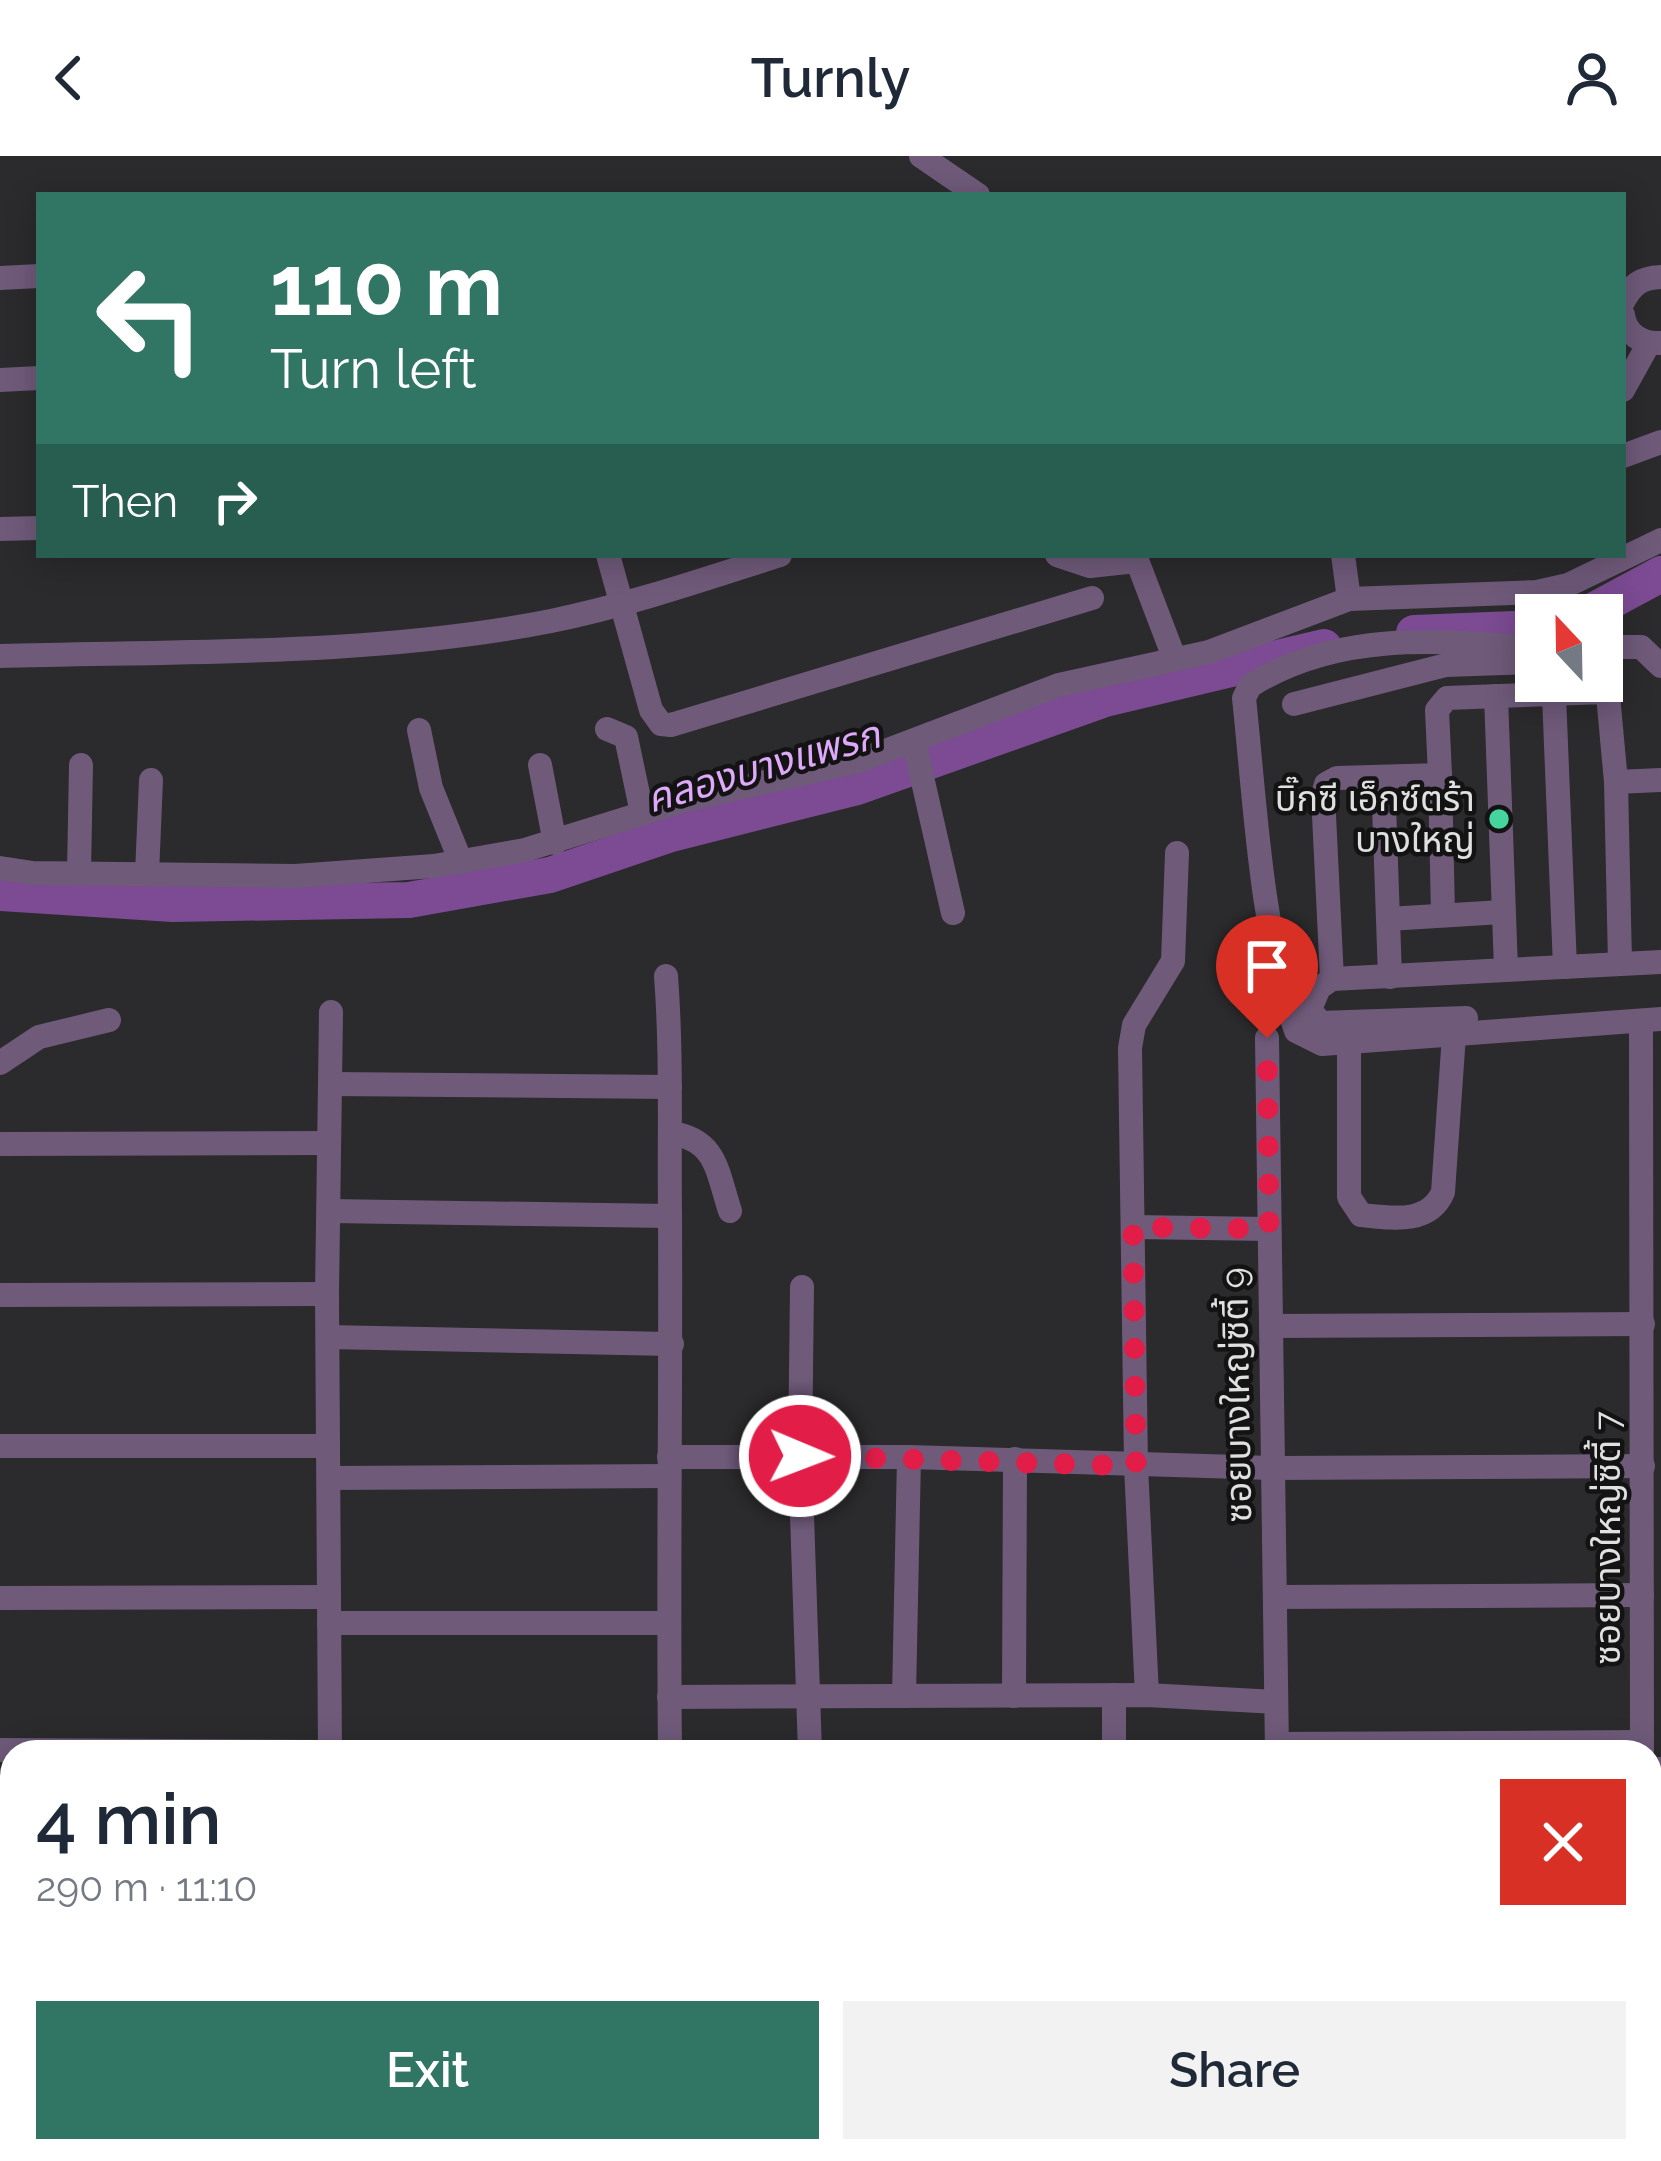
<!DOCTYPE html>
<meta charset="utf-8">
<style>
:root{--surface:#fff;--page:#f2f2f3;--text:#1f2937;--muted:#747a83;--accent:#317665}
body{margin:0;font-family:Raleway,"Noto Sans Thai",sans-serif;background:var(--page);color:var(--text);height:100vh;display:flex;flex-direction:column;font-size:45px;white-space:nowrap}
*{box-sizing:border-box;margin:0}
p{font-size:39px;color:var(--muted)}
.icon{flex:none;width:66px;height:66px;fill:none;stroke:currentColor;stroke-width:2;stroke-linecap:round;stroke-linejoin:round}
.map{position:relative;flex:1;overflow:hidden}
.details{position:absolute;left:0px;top:1584px;width:1662px;height:423px;display:flex;flex-direction:column;background:var(--surface);border-radius:36px 36px 0 0;box-shadow:0 6px 30px #0003}
.details>*{flex:none}
.banner{position:absolute;left:36px;top:36px;width:1590px;height:366px;border-radius:0px;box-shadow:0 6px 30px #0003;background:#317665;color:#fff;overflow:hidden}
.needle{width:78px;rotate:338deg}
.fabs{position:absolute;left:1515px;top:438px;display:grid;gap:24px}
.fabs a{display:grid;place-items:center;width:108px;height:108px;border-radius:0px;background:var(--surface);box-shadow:0 6px 30px #0003;font-size:60px}
.pin{position:absolute;display:grid;place-items:center;width:102px;height:102px;color:#fff;margin:-123px -51px;border-radius:50% 50% 50% 0;rotate:-45deg;box-shadow:0 0 12px #0007}
.pin .icon{rotate:45deg}
.me{position:absolute;width:132px;margin:-66px;rotate:91deg;stroke-linejoin:round;filter:drop-shadow(0 0 9px #0008)}
.turn{display:flex;align-items:center;gap:42px;height:252px;padding:0 36px;font-size:54px}
.turn .icon{width:156px;height:156px;stroke-width:2.5}
.turn b{display:block;font-size:84px;line-height:102px}
.then{display:flex;align-items:center;height:114px;padding:0 36px;background:#0003;gap:24px;font-size:45px}
.round{display:grid;place-items:center;flex:none;width:126px;height:126px;border-radius:0px;background:var(--page)}
.head{display:flex;align-items:center;justify-content:space-between;height:204px;padding:0 36px}
h1{font-size:72px;font-weight:600;line-height:90px}
.action{display:flex;gap:24px;margin-top:auto;padding:24px 36px}
.action a{flex:1;height:138px;border-radius:0px;background:var(--accent);color:#fff;font-size:48px;font-weight:600;line-height:138px;text-align:center}
.action a+a{background:var(--page);color:var(--text)}
header{display:flex;justify-content:space-between;align-items:center;height:156px;padding:0 36px;background:var(--surface);font-size:54px;font-weight:600}
.map>svg:first-child{display:block}
.lines{fill:none;stroke-linecap:round;stroke-linejoin:round}
.river{stroke:#7c4b93;stroke-width:36}
.minor{stroke:#6f5a7a;stroke-width:24}
.route{stroke:#e11d48;stroke-width:21;stroke-dasharray:0 37.8}
.poi-dot{fill:#46d49e;stroke:#141314;stroke-width:4.5}
.labels{text-anchor:middle;dominant-baseline:central;stroke-width:9;stroke-linejoin:round;paint-order:stroke}
.poi-label{font-size:36px;fill:#e1e0e1;stroke:#141314;text-anchor:end}
.street-label{font-size:36px;fill:#e1e0e1;stroke:#141314}
.water-label{font-size:39px;font-style:italic;fill:#dea9f9;stroke:#141314}
</style>
<header><svg class="icon" aria-label="back" viewBox="0 0 24 24"><path d="M15 5l-7 7 7 7"/></svg>Turnly<svg class="icon" aria-label="person" viewBox="0 0 24 24"><circle cx="12" cy="8" r="4"/><path d="M4 21q1-7 8-7t8 7"/></svg></header>
<div class="map">
<svg width="1661" height="2005" viewBox="0 0 1661 2005">
<rect width="100%" height="100%" fill="#2b2a2c"/>
<g class="lines">
<!-- river -->
<g class="river">
<path d="M 1585,459 L 1661,418"/>
<path d="M 1414,477 L 1536,472"/>
<path d="M 0,737 L 173,748 L 409,744 L 550,719 L 671,678 L 857,631 L 1105,543 L 1324,491"/>
</g>
<!-- minor -->
<g class="minor">
<path d="M 921,0 L 978,39"/>
<path d="M 0,122 L 39,120"/>
<path d="M 1623,146 C 1632,128 1641,122 1661,121"/>
<path d="M 1623,159 C 1626,178 1641,188 1660,187"/>
<path d="M 0,224 L 39,222"/>
<path d="M 1623,234 L 1649,187"/>
<path d="M 1623,300 L 1661,286"/>
<path d="M 0,373 L 39,372"/>
<path d="M 608,399 L 651,554 L 661,568 L 671,569 L 1092,442"/>
<path d="M 1057,399 L 1090,410 L 1136,405"/>
<path d="M 1135,399 L 1175,504"/>
<path d="M 1343,399 L 1349,443"/>
<path d="M 1602,491 L 1641,491 L 1661,510"/>
<path d="M 1536,492 C 1438,484 1337,475 1250,530 L 1244,542 C 1256,655 1260,768 1296,875 L 1322,888 L 1661,863"/>
<path d="M 0,500 C 179,495 375,500 551,465 C 629,449 705,423 780,399"/>
<path d="M 1554,539 L 1565,811"/>
<path d="M 1496,540 L 1506,813"/>
<path d="M 1294,548 L 1446,509 L 1536,506"/>
<path d="M 607,573 L 626,581 L 642,657"/>
<path d="M 419,574 L 431,632 L 461,706"/>
<path d="M 914,586 L 953,757"/>
<path d="M 540,609 L 555,687"/>
<path d="M 1440,619 L 1443,759"/>
<path d="M 1383,621 L 1390,821"/>
<path d="M 1616,626 L 1661,624"/>
<path d="M 0,712 L 33,717 L 295,720 L 434,710 L 525,694 L 686,644 L 859,605 L 1059,529 L 1209,496 L 1349,443 L 1537,436 L 1568,429 L 1661,384"/>
<path d="M 79,717 L 81,609"/>
<path d="M 147,718 L 151,624"/>
<path d="M 1388,763 L 1502,756"/>
<path d="M 666,820 C 672,899 669,978 670,1057 C 671,1237 668,1416 670,1596"/>
<path d="M 1332,823 L 1323,639 L 1326,628 L 1337,622 L 1440,619 L 1437,554 L 1447,542 L 1604,536 L 1608,539 L 1616,626 L 1620,807"/>
<path d="M 1466,862 L 1320,867 L 1310,853 L 1319,832 L 1332,823 L 1661,806"/>
<path d="M 1641,867 L 1642,1596"/>
<path d="M 1267,882 L 1277,1596"/>
<path d="M 1349,886 L 1349,1041 L 1361,1059 C 1391,1062 1429,1069 1443,1036 L 1454,879"/>
<path d="M 0,907 L 39,881 L 109,864"/>
<path d="M 330,928 L 670,931"/>
<path d="M 670,977 C 717,983 717,1016 730,1055"/>
<path d="M 0,988 L 329,987"/>
<path d="M 329,1055 L 670,1060"/>
<path d="M 1133,1071 L 1269,1073"/>
<path d="M 802,1131 L 800,1300 L 810,1596"/>
<path d="M 0,1139 L 327,1138"/>
<path d="M 1271,1170 L 1643,1168"/>
<path d="M 328,1181 L 672,1188"/>
<path d="M 0,1290 L 328,1290"/>
<path d="M 669,1301 L 909,1301 L 1273,1312 L 1643,1310"/>
<path d="M 329,1322 L 668,1320"/>
<path d="M 1275,1441 L 1642,1439"/>
<path d="M 0,1442 L 328,1441"/>
<path d="M 329,1467 L 669,1467"/>
<path d="M 1114,1539 L 1114,1596"/>
<path d="M 1147,1539 L 1136,1310 L 1130,892 L 1134,869 L 1173,805 L 1177,697"/>
<path d="M 904,1540 L 909,1301"/>
<path d="M 1014,1540 L 1015,1303"/>
<path d="M 669,1541 L 1147,1539 L 1276,1546"/>
<path d="M 1277,1588 L 1642,1586"/>
<path d="M 0,1594 L 330,1596"/>
<path d="M 330,1596 L 327,1138 L 331,856"/>
<path d="M 1650,1613 L 1661,1613"/>
<path d="M 0,1748 L 12,1748"/>
<path d="M 1650,1750 L 1661,1750"/>
<path d="M 0,1897 L 12,1898"/>
<path d="M 1650,1907 L 1661,1907"/>
<path d="M 667,1995 L 667,2005"/>
<path d="M 1253,1995 L 1254,2005"/>
<path d="M 329,2005 L 329,1995"/>
<path d="M 1641,2005 L 1641,1995"/>
</g>
</g>
<g class="lines">
<!-- route -->
<path class="route" d="M 800,1300 L 1136,1310 L 1133,1071 L 1269,1073 L 1267,882"/>
</g>
<!-- markers -->
<circle class="poi-dot" cx="1499" cy="663" r="12"/>
<g class="labels">
<!-- poi labels -->
<g class="poi-label">
<text x="1475" y="642">บิ๊กซี เอ็กซ์ตร้า<tspan x="1475" dy="41">บางใหญ่</tspan></text>
</g>
<!-- street labels -->
<g class="street-label">
<text transform="translate(1236 1239) rotate(-91)">ซอยบางใหญ่ซิตี้ 9</text>
<text transform="translate(1607 1382) rotate(-90)">ซอยบางใหญ่ซิตี้ 7</text>
</g>
<!-- water labels -->
<g class="water-label">
<text transform="translate(763 610) rotate(-16)">คลองบางแพรก</text>
</g>
</g>
</svg>
<div class="fabs">
<a><svg class="needle" viewBox="-14 -14 28 28"><path d="M0-13l5 13h-10z" fill="#e53935"/><path d="M0 13l5-13h-10z" fill="#747a83"/></svg></a>
</div>
<div class="pin" style="left:1267px;top:882px;background:#d93025"><svg class="icon" aria-label="arrive" viewBox="0 0 24 24"><path d="M6 21V4h12l-3 4 3 4H6"/></svg></div>
<svg class="me" style="left:800px;top:1300px" viewBox="-20 -20 40 40"><circle r="17" fill="#e11d48" stroke="#fff" stroke-width="3"/><path d="M0-11L8 9 0 5-8 9z" fill="#fff"/></svg>
<div class="banner">
<div class="turn"><svg class="icon" aria-label="left" viewBox="0 0 24 24"><path d="M17 20v-9H6M10 6l-5 5 5 5"/></svg><div><b>110 m</b>Turn left</div></div>
<div class="then">Then<svg class="icon" aria-label="right" viewBox="0 0 24 24"><path d="M7 20v-9h11M14 6l5 5-5 5"/></svg></div>
</div>
<section class="details">
<div class="head"><div><h1>4 min</h1><p>290 m · 11:10</p></div><a class="round" style="background:#d93025;color:#fff"><svg class="icon" aria-label="close" viewBox="0 0 24 24"><path d="M6 6l12 12M18 6L6 18"/></svg></a></div>
<div class="action"><a>Exit</a><a>Share</a></div>
</section>
</div>
